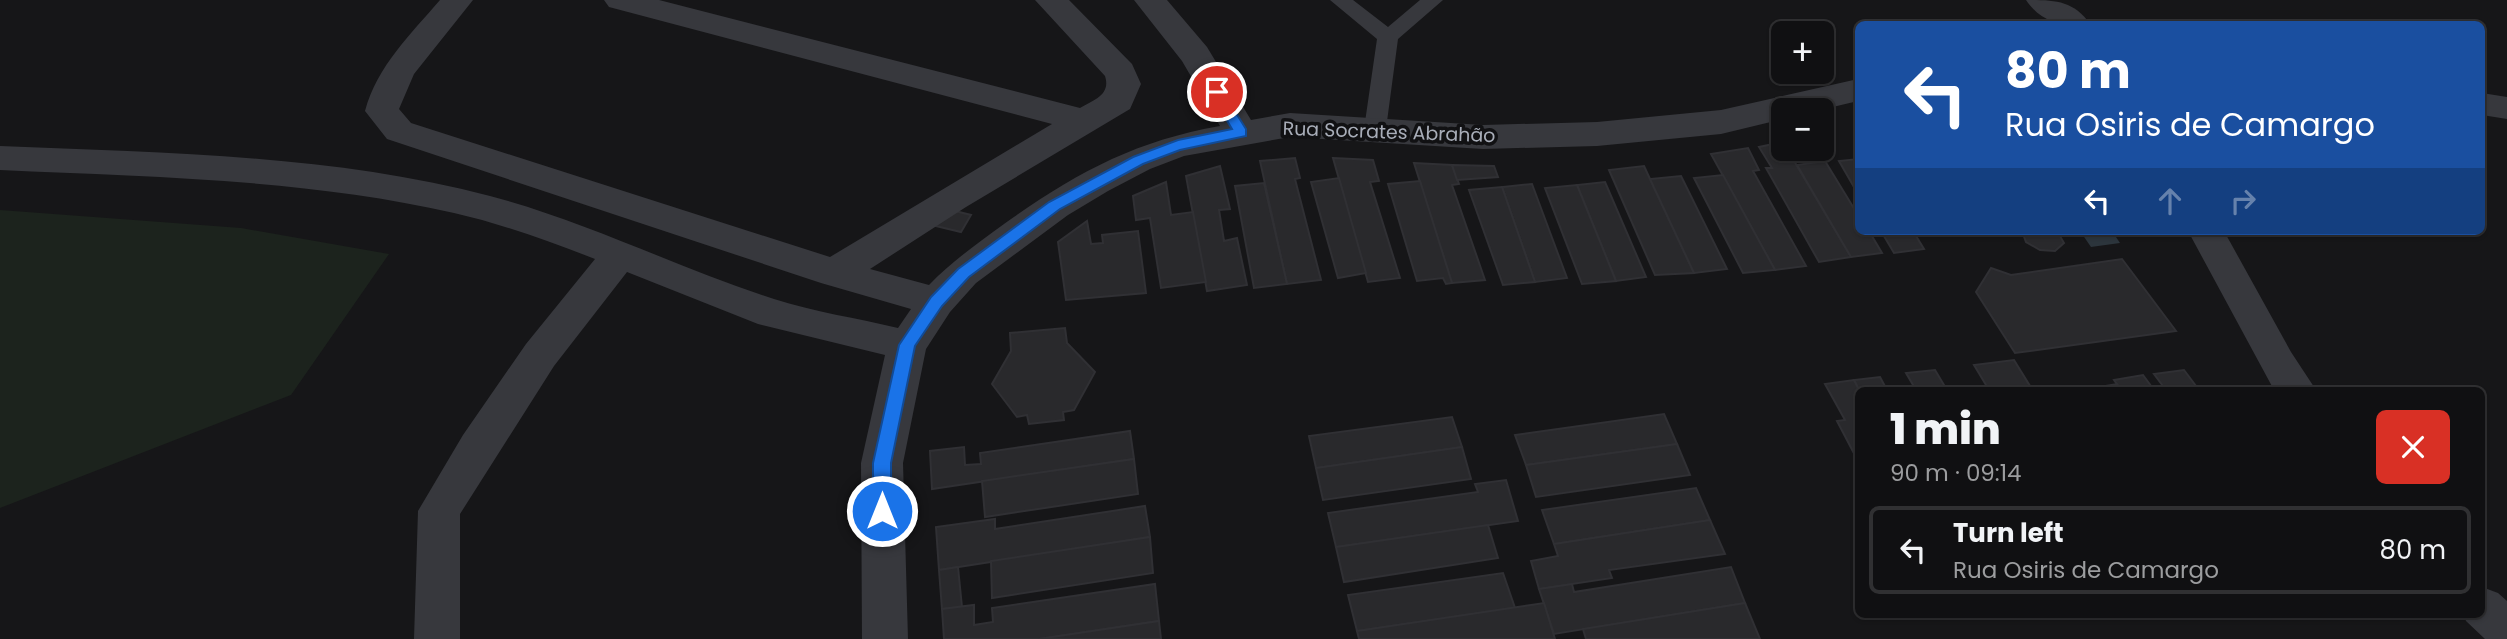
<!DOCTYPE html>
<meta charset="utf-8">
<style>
:root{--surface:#101012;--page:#1e1e20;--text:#f1f3f6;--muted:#9c9d9f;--line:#303032}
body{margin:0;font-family:Poppins,sans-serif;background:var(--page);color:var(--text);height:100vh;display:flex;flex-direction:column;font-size:26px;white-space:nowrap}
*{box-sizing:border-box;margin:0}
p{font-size:23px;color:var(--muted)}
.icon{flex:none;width:38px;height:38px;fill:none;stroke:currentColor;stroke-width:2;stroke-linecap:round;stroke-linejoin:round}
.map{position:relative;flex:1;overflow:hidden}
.sheet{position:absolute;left:1855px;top:387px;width:630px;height:231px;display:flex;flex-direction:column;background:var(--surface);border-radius:10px;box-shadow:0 2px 5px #0004,0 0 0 2px var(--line)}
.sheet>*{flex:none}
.top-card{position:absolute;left:1855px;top:21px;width:630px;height:214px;border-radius:10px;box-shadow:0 2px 5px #0004,0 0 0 2px var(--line);background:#1a4fa0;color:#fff;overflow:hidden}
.fabs{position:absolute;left:1771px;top:21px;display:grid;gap:14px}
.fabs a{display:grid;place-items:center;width:63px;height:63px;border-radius:10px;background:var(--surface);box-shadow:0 2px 5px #0004,0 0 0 2px var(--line);font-size:35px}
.pin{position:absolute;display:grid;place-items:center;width:60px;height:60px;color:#fff;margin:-30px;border:4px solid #fff;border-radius:50%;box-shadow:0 2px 7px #0007}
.me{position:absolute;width:77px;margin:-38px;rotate:0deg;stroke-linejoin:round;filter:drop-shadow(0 0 5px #0008)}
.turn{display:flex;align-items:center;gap:24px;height:147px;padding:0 35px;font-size:32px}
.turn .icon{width:91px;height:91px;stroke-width:2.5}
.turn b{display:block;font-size:49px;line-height:60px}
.lanes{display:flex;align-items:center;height:66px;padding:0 35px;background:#0003;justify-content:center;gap:35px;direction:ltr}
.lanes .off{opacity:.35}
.round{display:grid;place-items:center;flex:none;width:74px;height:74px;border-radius:10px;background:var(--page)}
.headline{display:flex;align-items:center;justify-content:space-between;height:119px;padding:0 35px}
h1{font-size:42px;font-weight:800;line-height:52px}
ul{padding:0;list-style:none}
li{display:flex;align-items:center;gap:21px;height:88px;margin:0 14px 10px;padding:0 21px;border:4px solid var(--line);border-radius:10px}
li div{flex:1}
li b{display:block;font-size:26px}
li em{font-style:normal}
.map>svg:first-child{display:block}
.green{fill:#1c231d}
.water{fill:#2c353c}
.building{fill:#29292c;stroke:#303034;stroke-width:2}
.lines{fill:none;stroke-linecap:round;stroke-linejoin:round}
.service{fill:#37383d;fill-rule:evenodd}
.minor{fill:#37383d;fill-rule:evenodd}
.route{fill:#1a73e8;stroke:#114b97;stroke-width:2}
.labels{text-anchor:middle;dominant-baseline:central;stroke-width:7;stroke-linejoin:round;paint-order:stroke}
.street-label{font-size:19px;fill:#a8adb8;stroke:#111113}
</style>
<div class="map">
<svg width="2507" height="639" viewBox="0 0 2507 639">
<rect width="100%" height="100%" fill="#161618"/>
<!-- green -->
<path class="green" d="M 0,210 L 241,228 L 389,254 L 291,395 L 0,508 Z"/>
<!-- water -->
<path class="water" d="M 2080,231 L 2112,231 L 2120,243 L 2091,247 Z"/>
<!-- building -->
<g class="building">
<path d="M 1783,142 L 1783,149 L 1787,149 L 1851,257 L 1819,262 L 1766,168 L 1772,168 L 1759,147 Z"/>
<path d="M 1748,148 L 1759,170 L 1753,171 L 1806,266 L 1775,270 L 1711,154 Z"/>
<path d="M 1295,158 L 1300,178 L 1295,179 L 1321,280 L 1287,284 L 1260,161 Z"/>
<path d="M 1333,158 L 1373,160 L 1379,181 L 1370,182 L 1400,278 L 1368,282 Z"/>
<path d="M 1858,159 L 1858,194 L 1839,161 Z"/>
<path d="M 1825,161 L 1858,215 L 1858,231 L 1869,231 L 1882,253 L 1851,257 L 1797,165 Z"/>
<path d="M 1414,163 L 1452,165 L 1459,184 L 1452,185 L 1485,280 L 1452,283 Z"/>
<path d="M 1452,165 L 1494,166 L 1498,177 L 1457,180 Z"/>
<path d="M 1220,166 L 1230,209 L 1219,210 L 1224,241 L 1237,238 L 1247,285 L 1207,291 L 1186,176 Z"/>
<path d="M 1644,166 L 1650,179 L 1694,273 L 1655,275 L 1609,170 Z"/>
<path d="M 1723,175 L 1775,270 L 1743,273 L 1694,178 Z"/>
<path d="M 1681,176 L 1727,269 L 1694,273 L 1650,179 Z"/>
<path d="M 1339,178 L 1366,273 L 1338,278 L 1311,182 Z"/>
<path d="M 1420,181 L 1452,283 L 1446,284 L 1443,278 L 1417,281 L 1388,184 Z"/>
<path d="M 1166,182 L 1171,215 L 1193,212 L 1206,282 L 1161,288 L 1150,218 L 1136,220 L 1133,196 Z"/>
<path d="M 1605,182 L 1646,277 L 1616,281 L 1577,185 Z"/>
<path d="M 1264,183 L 1287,284 L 1254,288 L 1235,186 Z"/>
<path d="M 1532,184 L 1567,278 L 1535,282 L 1502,187 Z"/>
<path d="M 1577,185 L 1616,281 L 1582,284 L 1545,188 Z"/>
<path d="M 1502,187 L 1535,282 L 1503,285 L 1469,190 Z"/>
<path d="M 943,208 L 971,215 L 961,232 L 932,225 Z"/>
<path d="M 1087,221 L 1091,244 L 1103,243 L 1102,235 L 1138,231 L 1146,293 L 1066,300 L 1058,242 Z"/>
<path d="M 1881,231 L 1913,231 L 1924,249 L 1894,253 Z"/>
<path d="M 2022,231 L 2057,231 L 2064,243 L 2055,251 L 2040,250 L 2026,242 Z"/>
<path d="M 2122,259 L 2176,331 L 2015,353 L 1976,292 L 1991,268 L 2011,275 Z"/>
<path d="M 1065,328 L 1067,343 L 1095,372 L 1074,410 L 1063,412 L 1064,420 L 1029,424 L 1027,415 L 1017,417 L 992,384 L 1011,351 L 1010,333 Z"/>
<path d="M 2014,360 L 2030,386 L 1989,390 L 1974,365 Z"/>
<path d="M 1935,370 L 1947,390 L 1916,390 L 1906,373 Z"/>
<path d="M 2184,370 L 2199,390 L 2166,390 L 2154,374 Z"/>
<path d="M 2143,375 L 2154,390 L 2121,390 L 2114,380 Z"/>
<path d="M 1880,377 L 1887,390 L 1859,390 L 1854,380 Z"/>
<path d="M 1854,380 L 1859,390 L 1858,461 L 1837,421 L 1845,420 L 1825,384 Z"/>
<path d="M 2117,384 L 2121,390 L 2087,389 Z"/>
<path d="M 1664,414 L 1677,444 L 1526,465 L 1515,435 Z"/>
<path d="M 1452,417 L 1462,447 L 1316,468 L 1309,436 Z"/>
<path d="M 1130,431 L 1134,459 L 932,489 L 930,451 L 964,447 L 965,465 L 981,464 L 980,453 Z"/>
<path d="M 1677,444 L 1690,475 L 1536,497 L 1526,465 Z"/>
<path d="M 1462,447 L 1471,479 L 1323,500 L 1316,468 Z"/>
<path d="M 1134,459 L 1138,494 L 985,517 L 982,481 Z"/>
<path d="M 1506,480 L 1518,521 L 1336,547 L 1328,513 L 1478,492 L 1475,484 Z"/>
<path d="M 1696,488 L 1710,520 L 1554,544 L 1542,510 Z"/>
<path d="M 1145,506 L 1150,537 L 939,570 L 936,527 L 995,519 L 995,529 Z"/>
<path d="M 1710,520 L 1725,554 L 1609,570 L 1612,578 L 1539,589 L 1531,561 L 1558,556 L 1554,544 Z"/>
<path d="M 1488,525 L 1498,558 L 1344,582 L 1336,547 Z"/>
<path d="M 1150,537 L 1153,573 L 992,598 L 991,561 Z"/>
<path d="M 958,567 L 962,607 L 942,609 L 939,570 Z"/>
<path d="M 1731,567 L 1745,603 L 1554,634 L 1539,589 L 1572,584 L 1574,592 Z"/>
<path d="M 1503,573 L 1515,608 L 1357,631 L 1348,595 Z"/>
<path d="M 1155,584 L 1159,621 L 1039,639 L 944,639 L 942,609 L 974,605 L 974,625 L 993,622 L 992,608 Z"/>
<path d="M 1544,603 L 1555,639 L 1359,639 L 1357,631 Z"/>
<path d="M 1745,603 L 1760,639 L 1586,639 L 1583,629 Z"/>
<path d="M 1159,621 L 1161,639 L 1039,639 Z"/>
</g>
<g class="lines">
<!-- service -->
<path class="service" d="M 1330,0 L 1353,0 L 1388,27 L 1420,0 L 1443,0 L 1398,39 L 1386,129 L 1383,134 L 1375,137 L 1367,134 L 1364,129 L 1377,39 Z"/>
<!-- minor -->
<g class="minor">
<path d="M 440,0 L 473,0 L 414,74 L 399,109 L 411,123 L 830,257 L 1052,124 L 609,7 L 604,0 L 659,0 L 1080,108 C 1094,100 1111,95 1105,76 L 1035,0 L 1069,0 L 1132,64 L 1141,84 L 1130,109 L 966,207 L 870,269 L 929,285 C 952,261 977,244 1004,224 C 1074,174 1134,141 1220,126 L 1182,61 L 1134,0 L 1167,0 L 1207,47 L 1251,120 L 1290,113 L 1483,125 L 1597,122 L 1721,110 L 1858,79 L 1858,101 L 1820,110 L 1783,110 L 1783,119 L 1721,134 L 1597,146 L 1483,149 L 1290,137 L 1184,156 L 1150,169 L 1108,191 L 1068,215 L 976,283 L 950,312 L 926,349 L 903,463 L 908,639 L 862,639 L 861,463 L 885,355 L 758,324 L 627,272 L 554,366 L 460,514 L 460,639 L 414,639 L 418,511 L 463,435 L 526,344 L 595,259 C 549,241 502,224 454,213 C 306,179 151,177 0,170 L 0,146 C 163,153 331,154 490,196 C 588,222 678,268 774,299 C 814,312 857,318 898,328 L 911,309 L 821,283 L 387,139 L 365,111 C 377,66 411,34 440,0 Z"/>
<path d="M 2026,0 C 2054,0 2073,0 2090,24 C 2064,26 2042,24 2026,0 Z"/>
<path d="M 2482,93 L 2507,97 L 2507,119 L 2482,115 Z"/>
<path d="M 2188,231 L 2224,231 L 2291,352 L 2316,390 L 2274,390 Z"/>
<path d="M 2482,587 L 2498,593 L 2507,601 L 2507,639 L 2485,639 L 2466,621 L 2463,614 L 2482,614 Z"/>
</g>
</g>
<!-- route -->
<path class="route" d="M 1217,87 L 1221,89 L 1246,129 L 1246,136 L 1180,150 L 1143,164 L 1060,209 L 969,277 L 942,306 L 915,346 L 891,463 L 891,511 L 889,517 L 882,519 L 876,517 L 873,511 L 873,463 L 899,345 L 931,297 L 958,269 L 1049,202 L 1133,157 L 1178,140 L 1232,129 L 1210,92 Z"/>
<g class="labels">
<!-- street labels -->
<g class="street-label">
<text transform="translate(1389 132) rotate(2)">Rua Socrates Abrahão</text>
</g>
</g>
</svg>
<div class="fabs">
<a>+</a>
<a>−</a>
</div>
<div class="pin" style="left:1217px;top:92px;background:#d93025"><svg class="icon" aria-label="arrive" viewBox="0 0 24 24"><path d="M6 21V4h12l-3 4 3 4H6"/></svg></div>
<svg class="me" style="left:882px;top:511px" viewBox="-20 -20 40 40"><circle r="17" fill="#1a73e8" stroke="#fff" stroke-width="3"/><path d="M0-11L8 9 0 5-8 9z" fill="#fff"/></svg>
<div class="top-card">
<div class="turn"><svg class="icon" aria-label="left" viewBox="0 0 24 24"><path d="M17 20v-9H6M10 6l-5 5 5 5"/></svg><div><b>80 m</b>Rua Osiris de Camargo</div></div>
<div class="lanes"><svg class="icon" aria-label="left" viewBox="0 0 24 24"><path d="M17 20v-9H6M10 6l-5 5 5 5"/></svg><svg class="icon off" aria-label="ahead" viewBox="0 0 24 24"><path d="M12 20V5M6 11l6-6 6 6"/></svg><svg class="icon off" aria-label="right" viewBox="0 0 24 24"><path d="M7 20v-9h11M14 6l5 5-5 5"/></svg></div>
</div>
<section class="sheet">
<div class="headline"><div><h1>1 min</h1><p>90 m · 09:14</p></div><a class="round" style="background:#d93025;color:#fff"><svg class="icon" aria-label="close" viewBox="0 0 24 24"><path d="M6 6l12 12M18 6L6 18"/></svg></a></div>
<ul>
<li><svg class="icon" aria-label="left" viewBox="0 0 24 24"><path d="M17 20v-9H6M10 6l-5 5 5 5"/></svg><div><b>Turn left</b><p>Rua Osiris de Camargo</p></div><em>80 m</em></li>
</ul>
</section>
</div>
